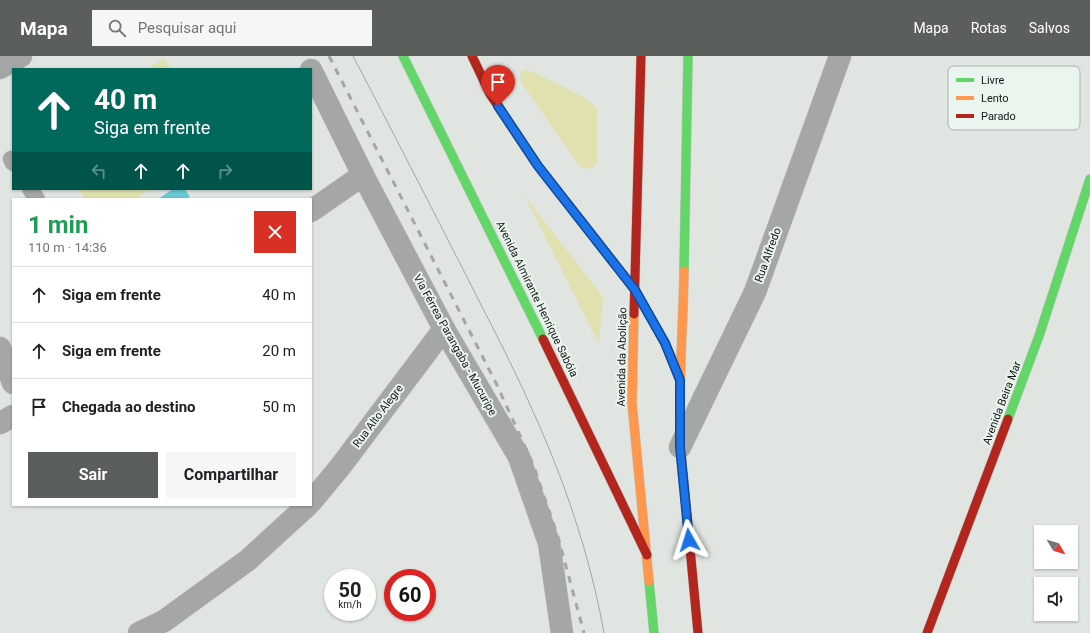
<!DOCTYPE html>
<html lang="pt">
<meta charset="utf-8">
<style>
:root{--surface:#fff;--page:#f6f6f6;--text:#202124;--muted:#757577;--line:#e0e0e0;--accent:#5b5f5c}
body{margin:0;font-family:Roboto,sans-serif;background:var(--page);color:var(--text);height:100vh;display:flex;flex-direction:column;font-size:15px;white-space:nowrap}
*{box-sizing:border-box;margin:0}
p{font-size:13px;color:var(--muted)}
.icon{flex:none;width:22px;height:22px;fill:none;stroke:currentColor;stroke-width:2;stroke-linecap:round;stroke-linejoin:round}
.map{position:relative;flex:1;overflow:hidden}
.details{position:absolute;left:12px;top:142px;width:300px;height:308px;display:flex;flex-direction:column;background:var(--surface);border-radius:0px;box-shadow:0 1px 3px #0004}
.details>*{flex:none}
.guide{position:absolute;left:12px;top:12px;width:300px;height:122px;border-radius:0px;box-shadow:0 1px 3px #0004;background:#00695c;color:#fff;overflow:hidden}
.needle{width:26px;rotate:128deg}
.controls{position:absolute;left:1034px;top:469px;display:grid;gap:8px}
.controls a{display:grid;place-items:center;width:44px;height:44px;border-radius:0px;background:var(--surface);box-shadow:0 1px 3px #0004;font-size:20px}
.speed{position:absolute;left:324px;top:513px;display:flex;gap:8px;font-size:20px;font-weight:700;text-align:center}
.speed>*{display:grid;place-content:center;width:52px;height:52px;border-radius:50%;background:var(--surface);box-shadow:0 1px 3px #0004;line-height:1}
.speed small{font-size:10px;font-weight:400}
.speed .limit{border:6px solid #d22;background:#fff;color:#111}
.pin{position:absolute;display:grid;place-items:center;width:34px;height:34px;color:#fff;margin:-41px -17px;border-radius:50% 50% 50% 0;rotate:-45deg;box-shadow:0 0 4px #0007}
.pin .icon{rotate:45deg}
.me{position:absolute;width:44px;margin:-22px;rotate:354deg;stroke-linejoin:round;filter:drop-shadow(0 0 3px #0008)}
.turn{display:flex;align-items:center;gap:14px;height:84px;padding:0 16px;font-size:18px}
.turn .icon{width:52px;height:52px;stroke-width:2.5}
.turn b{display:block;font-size:28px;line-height:34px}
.lanes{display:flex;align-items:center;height:38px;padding:0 16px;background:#0003;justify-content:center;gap:20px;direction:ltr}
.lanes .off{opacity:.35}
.round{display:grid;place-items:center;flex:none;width:42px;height:42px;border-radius:0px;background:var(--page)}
.head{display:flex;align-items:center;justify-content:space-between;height:68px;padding:0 16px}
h1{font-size:24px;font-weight:700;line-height:30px;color:#1e9e55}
.primary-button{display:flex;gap:8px;margin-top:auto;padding:8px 16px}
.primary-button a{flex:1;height:46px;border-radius:0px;background:var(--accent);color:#fff;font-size:16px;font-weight:700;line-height:46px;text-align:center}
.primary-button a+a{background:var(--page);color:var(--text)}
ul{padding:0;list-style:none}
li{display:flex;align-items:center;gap:12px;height:56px;padding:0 16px;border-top:1px solid var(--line)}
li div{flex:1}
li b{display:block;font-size:15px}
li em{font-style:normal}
header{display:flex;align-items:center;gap:24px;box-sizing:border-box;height:56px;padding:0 20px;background:var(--accent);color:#fff}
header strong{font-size:19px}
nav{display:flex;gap:22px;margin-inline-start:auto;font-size:14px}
.search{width:280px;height:36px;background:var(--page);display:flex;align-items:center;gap:10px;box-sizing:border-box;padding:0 14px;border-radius:0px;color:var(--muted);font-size:15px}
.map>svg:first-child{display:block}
.green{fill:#e0e1ae}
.water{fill:#68c9d2}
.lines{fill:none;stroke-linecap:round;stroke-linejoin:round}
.lane-casing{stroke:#c0c3c1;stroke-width:17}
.street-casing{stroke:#c0c3c1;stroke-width:23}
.fast-casing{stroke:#c0c3c1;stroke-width:10}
.slow-casing{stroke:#c0c3c1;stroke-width:10}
.jam-casing{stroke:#c0c3c1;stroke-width:10}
.lane{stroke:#a4a7a6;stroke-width:16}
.street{stroke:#a4a7a6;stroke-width:22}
.fast{stroke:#63d668;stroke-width:9}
.slow{stroke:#ff974d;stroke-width:9}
.jam{stroke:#b3261e;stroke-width:9}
.tram{stroke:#a4a6a5;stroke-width:1}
.rail{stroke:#a4a6a5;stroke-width:3;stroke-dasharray:7 7;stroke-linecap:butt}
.route-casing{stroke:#114b97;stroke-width:10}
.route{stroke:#1a73e8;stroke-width:7}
.labels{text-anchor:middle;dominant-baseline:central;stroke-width:4;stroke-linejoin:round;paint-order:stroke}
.street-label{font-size:11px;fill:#131715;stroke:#eaf5ee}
.key{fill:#eaf5ee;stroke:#aab2ad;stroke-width:1}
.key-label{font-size:11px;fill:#131715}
</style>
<header>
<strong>Mapa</strong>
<div class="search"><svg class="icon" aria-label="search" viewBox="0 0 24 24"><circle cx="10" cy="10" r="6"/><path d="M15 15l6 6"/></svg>Pesquisar aqui</div>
<nav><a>Mapa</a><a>Rotas</a><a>Salvos</a></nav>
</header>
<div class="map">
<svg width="1090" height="577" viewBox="0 0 1090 577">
<rect width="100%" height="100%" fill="#e0e5e1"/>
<!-- green -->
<g class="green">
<path d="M 164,2 L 171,13 L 148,13 Z"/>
<path d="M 523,13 L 528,14 C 542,21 591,41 597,53 L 597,106 L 593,111 L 587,113 L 581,111 L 575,104 L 521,26 L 519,22 Z"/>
<path d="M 79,133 L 150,133 L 135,143 L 85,143 Z"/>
<path d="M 524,139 L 603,241 L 599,288 Z"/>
</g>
<!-- water -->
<path class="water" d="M 173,133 L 185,133 L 190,141 L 186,143 L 158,143 Z"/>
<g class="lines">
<!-- lane casing -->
<g class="lane-casing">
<g id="lane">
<path d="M 11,103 L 13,107"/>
<path d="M 30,133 L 37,143"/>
</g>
</g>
<!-- street casing -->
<g class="street-casing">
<g id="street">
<path d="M 0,12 L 21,0"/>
<path d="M 311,14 L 363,119 L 444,273 L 519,401 L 549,487 L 562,577"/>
<path d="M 311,155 L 363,119"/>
<path d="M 0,292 L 13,327"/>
<path d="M 0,367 L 13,360"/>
<path d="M 680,391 L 755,236 L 840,0"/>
<path d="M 311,446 L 340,411 L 444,273"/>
<path d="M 139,577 L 164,565 L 248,504 L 308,449"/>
</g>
</g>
<!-- fast casing -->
<g class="fast-casing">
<g id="fast">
<path d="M 403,0 L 543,283"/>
<path d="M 684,215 L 688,0"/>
<path d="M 1008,363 L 1039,280 L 1090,123"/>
<path d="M 649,525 L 654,577"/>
</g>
</g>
<!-- slow casing -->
<g class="slow-casing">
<g id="slow">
<path d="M 648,257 L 665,287 L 680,324"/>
<path d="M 634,258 L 632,347 L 649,525"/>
<path d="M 683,418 C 676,350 683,283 684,215"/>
</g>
</g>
<!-- jam casing -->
<g class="jam-casing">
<g id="jam">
<path d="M 472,0 L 490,38 L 538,110 L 635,234 L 648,257"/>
<path d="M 634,258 L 641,0"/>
<path d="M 543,283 L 647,499"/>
<path d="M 683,418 L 698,577"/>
<path d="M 927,577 L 1008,363"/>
</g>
</g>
<!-- lane -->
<use href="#lane" class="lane"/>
<!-- street -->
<use href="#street" class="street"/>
<!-- fast -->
<use href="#fast" class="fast"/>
<!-- slow -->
<use href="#slow" class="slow"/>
<!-- jam -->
<use href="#jam" class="jam"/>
<!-- tram -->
<path class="tram" d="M 353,0 C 392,74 430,149 468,223 C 489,265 512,308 531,351 C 564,423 590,499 604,577"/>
<!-- rail -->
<path class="rail" d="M 329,0 L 496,327 L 533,408 L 558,481 L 584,577"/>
</g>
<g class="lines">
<!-- route casing -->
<g class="route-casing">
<path id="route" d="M 498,50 L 538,110 L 635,234 L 665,287 L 680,324 L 680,391 L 689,484"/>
</g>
<!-- route -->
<use href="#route" class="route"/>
</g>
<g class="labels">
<!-- street labels -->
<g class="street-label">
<text transform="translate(768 199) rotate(-70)">Rua Alfredo</text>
<text transform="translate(537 243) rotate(64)">Avenida Almirante Henrique Sabóia</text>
<text transform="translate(455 289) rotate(61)">Via Férrea Parangaba - Mucuripe</text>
<text transform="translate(622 301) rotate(-89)">Avenida da Abolição</text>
<text transform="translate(1002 347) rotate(-69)">Avenida Beira Mar</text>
<text transform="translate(378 360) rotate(-53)">Rua Alto Alegre</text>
</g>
</g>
<!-- legend -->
<rect x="948" y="10" width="132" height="64" rx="6" class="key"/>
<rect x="956" y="22" width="18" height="4" fill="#63d668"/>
<rect x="956" y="40" width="18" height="4" fill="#ff974d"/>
<rect x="956" y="58" width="18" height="4" fill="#b3261e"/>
<g class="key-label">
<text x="981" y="28">Livre</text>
<text x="981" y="46">Lento</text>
<text x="981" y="64">Parado</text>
</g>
</svg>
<div class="controls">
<a><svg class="needle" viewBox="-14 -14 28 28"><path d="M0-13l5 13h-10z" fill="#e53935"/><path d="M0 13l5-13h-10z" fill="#757577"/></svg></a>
<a><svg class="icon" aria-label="sound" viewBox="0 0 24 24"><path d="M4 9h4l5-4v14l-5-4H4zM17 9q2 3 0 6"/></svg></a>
</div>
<div class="speed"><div>50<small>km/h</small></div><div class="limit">60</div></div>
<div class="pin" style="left:498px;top:50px;background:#d93025"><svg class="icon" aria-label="arrive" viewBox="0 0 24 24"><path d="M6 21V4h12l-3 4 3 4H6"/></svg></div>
<svg class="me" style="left:689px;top:484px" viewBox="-20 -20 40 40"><path d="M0-17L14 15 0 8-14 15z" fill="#1a73e8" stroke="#fff" stroke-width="4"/></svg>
<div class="guide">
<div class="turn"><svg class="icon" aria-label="ahead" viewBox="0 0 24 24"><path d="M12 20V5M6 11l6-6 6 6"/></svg><div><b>40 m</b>Siga em frente</div></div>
<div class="lanes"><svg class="icon off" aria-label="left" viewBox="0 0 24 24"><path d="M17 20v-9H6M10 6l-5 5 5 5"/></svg><svg class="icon" aria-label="ahead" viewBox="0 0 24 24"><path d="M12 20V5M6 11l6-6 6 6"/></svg><svg class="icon" aria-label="ahead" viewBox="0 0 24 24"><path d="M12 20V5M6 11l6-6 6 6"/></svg><svg class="icon off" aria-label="right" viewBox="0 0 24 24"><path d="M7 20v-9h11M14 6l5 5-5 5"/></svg></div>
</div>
<section class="details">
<div class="head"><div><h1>1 min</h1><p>110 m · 14:36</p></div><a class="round" style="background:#d93025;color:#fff"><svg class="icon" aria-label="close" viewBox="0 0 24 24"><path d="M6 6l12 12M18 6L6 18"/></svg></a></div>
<ul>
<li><svg class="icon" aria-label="ahead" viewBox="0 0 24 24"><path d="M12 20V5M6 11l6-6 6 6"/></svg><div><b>Siga em frente</b></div><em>40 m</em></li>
<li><svg class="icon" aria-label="ahead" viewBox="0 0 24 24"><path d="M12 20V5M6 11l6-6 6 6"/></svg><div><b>Siga em frente</b></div><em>20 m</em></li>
<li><svg class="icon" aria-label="arrive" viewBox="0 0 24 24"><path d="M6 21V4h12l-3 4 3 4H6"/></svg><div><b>Chegada ao destino</b></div><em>50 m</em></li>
</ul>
<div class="primary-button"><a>Sair</a><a>Compartilhar</a></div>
</section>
</div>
